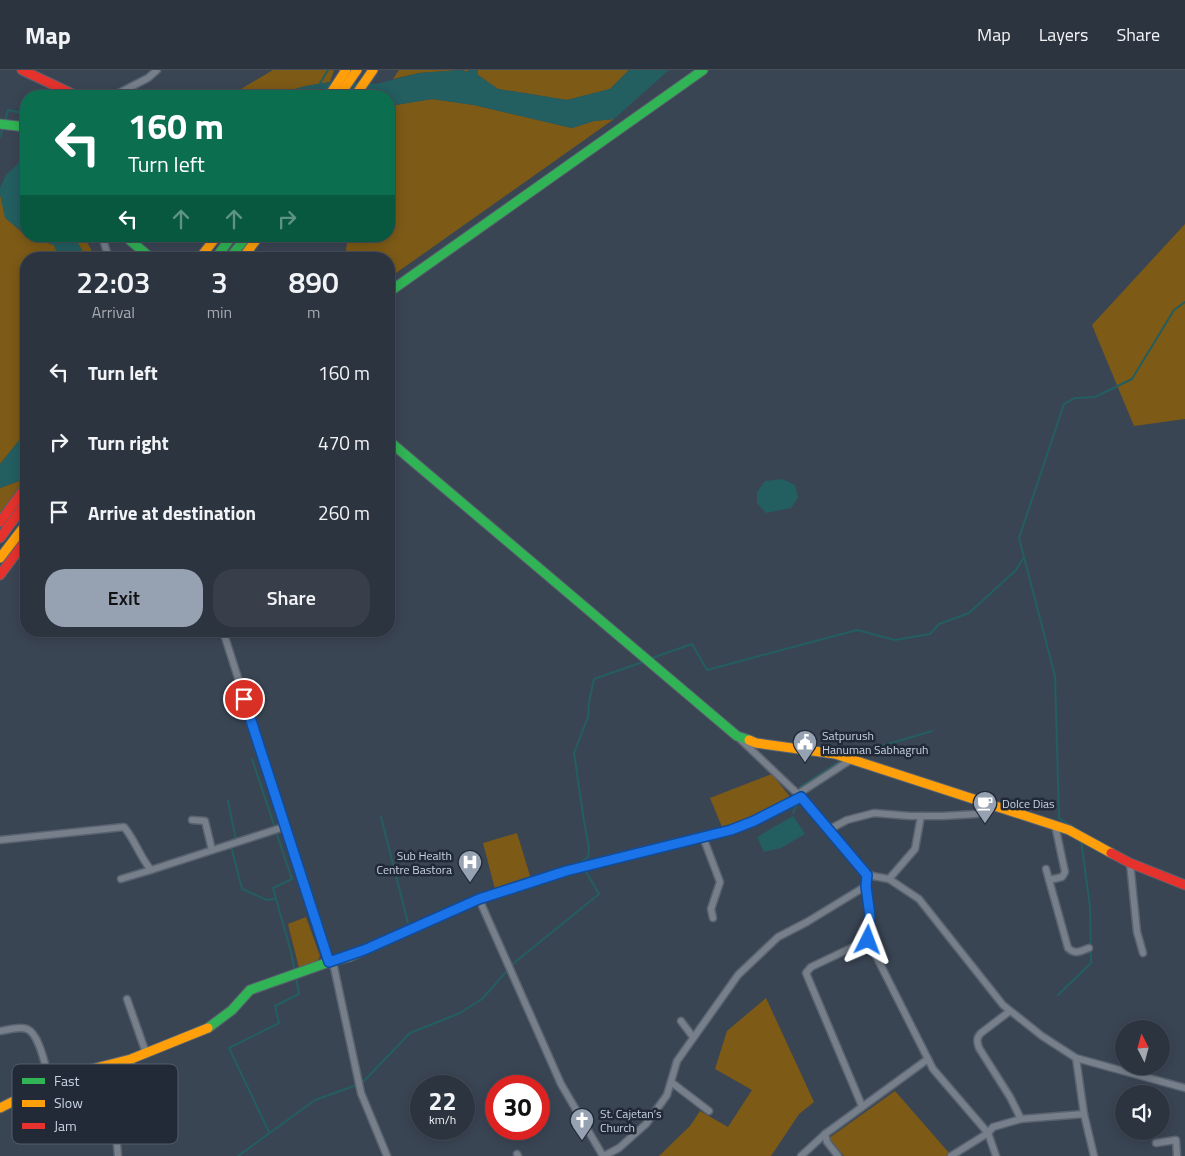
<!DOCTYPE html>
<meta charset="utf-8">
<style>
:root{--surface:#2c343f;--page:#383f4a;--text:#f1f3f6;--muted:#a6aab0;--line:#484f59;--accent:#96a1b2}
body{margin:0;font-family:"Titillium Web",sans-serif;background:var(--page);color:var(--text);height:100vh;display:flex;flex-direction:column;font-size:19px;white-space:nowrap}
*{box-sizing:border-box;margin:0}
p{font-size:16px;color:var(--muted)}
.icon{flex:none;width:28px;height:28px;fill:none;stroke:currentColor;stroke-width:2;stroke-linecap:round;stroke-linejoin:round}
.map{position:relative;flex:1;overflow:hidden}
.panel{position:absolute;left:20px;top:182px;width:375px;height:385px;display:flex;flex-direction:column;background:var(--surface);border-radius:20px;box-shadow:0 2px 12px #0003,0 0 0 1px var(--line)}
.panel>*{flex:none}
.hud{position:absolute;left:20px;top:20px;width:375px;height:152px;border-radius:20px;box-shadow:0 2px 12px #0003,0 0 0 1px var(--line);background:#0b6e4f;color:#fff;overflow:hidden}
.needle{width:32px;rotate:354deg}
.tools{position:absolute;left:1115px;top:950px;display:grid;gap:10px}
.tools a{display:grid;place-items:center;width:55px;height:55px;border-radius:50%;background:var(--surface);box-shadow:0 2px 12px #0003,0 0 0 1px var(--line);font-size:25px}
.speed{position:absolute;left:410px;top:1005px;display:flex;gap:10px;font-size:25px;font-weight:700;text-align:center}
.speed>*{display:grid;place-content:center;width:65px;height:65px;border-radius:50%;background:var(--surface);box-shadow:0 2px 12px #0003,0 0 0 1px var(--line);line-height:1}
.speed small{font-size:12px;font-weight:400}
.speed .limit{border:8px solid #d22;background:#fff;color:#111}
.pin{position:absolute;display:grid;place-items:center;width:42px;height:42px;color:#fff;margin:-21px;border:2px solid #fff;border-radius:50%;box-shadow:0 1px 5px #0007}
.me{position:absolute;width:55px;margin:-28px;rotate:3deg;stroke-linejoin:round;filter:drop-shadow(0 0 4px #0008)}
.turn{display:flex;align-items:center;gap:18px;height:105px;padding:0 25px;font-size:22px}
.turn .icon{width:65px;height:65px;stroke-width:2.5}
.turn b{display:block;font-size:35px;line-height:42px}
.lanes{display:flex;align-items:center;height:48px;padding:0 25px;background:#0003;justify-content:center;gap:25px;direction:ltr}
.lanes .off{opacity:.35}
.eta{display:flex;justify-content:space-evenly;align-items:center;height:85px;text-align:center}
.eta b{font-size:30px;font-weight:600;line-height:35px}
.button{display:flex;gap:10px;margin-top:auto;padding:10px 25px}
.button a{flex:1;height:58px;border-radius:20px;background:var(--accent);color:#111;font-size:20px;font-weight:600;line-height:58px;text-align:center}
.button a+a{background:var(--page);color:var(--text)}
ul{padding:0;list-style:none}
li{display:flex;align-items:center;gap:15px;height:70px;padding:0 25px}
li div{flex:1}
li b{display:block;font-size:19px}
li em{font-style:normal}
header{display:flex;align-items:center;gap:30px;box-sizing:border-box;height:70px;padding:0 25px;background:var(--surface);border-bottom:1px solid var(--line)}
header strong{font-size:24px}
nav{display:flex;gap:28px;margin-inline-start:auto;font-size:18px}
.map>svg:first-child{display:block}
.green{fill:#7d5a16}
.water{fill:#235e61}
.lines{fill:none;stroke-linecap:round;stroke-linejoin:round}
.stream{stroke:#235e61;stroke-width:2}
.street-casing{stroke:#596370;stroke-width:9}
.fast-casing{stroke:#596370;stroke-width:11}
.slow-casing{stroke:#596370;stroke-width:11}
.jam-casing{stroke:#596370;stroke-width:11}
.street{stroke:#767f8a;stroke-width:6}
.fast{stroke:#30b455;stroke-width:9}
.slow{stroke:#ff9f0a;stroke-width:9}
.jam{stroke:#e5322d;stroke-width:9}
.route-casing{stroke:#114b97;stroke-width:12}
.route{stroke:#1a73e8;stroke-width:9}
.labels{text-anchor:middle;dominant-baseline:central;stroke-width:5;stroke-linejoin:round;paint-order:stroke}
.poi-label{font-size:12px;fill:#c7d3e4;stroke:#212a36;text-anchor:start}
.key{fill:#212a36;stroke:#535d6a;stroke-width:1}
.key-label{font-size:14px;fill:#c7d3e4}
</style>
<header>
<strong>Map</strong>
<nav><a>Map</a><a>Layers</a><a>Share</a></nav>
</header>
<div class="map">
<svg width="1185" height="1086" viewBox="0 0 1185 1086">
<rect width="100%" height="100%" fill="#3a4554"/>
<!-- green -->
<g class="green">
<path d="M 273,0 L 334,0 L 330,12 L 306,16 L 269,26 L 229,26 Z"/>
<path d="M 399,0 L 629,0 L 610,19 L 567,30 L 498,19 L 478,5 L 461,0 L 419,3 L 393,9 Z"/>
<path d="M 432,29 L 474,35 L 572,58 L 594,51 L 614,49 L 389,208 L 389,189 L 354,189 L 346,180 L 348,166 L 389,166 L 389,36 Z"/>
<path d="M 0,124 L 6,148 L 26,166 L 54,175 L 60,189 L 26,189 L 26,362 L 0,394 Z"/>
<path d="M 1185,154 L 1185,349 L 1134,356 L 1092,255 Z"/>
<path d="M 74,166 L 85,168 L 96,189 L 87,189 Z"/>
<path d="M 25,409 L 0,443 L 0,418 Z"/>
<path d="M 772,704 L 791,728 L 751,748 L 722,757 L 710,728 Z"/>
<path d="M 517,763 L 531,809 L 495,819 L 483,773 Z"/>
<path d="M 306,847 L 320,886 L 317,892 L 299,898 L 288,854 Z"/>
<path d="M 766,928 L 814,1032 L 799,1044 L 771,1086 L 659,1086 L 690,1056 L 700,1041 L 728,1057 L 752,1020 L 715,999 L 727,961 Z"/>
<path d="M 895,1021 L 950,1084 L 946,1086 L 844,1086 L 829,1068 Z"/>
</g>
<!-- water -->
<g class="water">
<path d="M 461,0 L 467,2 L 468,0 L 478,0 L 478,5 L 498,19 L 567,30 L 610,19 L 629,0 L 669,0 L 614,49 L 594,51 L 572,58 L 474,35 L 432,29 L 389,36 L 389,26 L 269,26 L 306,16 L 337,11 L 376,14 L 419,3 Z"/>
<path d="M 26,86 L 26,165 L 5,148 L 0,124 L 0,118 L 6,105 Z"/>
<path d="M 29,166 L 74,166 L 87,189 L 60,189 L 54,175 Z"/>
<path d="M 26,362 L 26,408 L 0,418 L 0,394 Z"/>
<path d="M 782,409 L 795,415 L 798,428 L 791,438 L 766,443 L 757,433 L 757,422 L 765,411 Z"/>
<path d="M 793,746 L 805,764 L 781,778 L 764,782 L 757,767 Z"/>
</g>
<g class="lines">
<!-- stream -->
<g class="stream">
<path d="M 319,15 L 328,0"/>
<path d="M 5,51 L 8,40 L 26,44"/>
<path d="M 0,67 L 3,58"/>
<path d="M 652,588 L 692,574 L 707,600 L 857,560 L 895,570 L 930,564 L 939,554 L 969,543 L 1016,500 L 1024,487"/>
<path d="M 851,685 L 932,661"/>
<path d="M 252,689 L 275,758"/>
<path d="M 800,720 L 800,717 L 842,690"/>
<path d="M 228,731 L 236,770"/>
<path d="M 793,743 L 798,732"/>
<path d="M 381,747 L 408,853"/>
<path d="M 276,762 L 292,809 L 273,818 L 291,882 L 295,902"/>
<path d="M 1080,763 L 1080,761 L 1059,748 L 1055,606 L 1019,468 L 1064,334 L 1075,328 L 1095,327 L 1132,309 L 1174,240 L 1185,232"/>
<path d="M 231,776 L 242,819 L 267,830 L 276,829"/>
<path d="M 582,793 L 581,792 L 588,787 L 589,778 L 584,751 L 574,683 L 588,647 L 589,632 L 594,609 L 643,592"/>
<path d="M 1058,925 L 1091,893 L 1090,837 L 1081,770"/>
<path d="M 362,1013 L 410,963 L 460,943 L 482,929 L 514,893 L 599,824 L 585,800"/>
<path d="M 269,1062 L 229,978 L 279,953 L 275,936 L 299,924 L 296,907"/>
<path d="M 238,1086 L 315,1030 L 357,1015"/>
</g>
<!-- street casing -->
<g class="street-casing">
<g id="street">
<path d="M 113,26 L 148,8 L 157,0"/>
<path d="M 102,166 L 109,189"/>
<path d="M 223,561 L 329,892 L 334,897 L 361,1023 L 387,1086"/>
<path d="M 740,669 L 801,727 L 867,805 L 889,809 L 919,829 L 1003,935 L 1042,966 L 1076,988 L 1185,1018"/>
<path d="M 798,724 L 852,689"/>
<path d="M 192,750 L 205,751 L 212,780"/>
<path d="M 828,760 L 847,750 L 874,743 L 910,746 L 943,746 L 976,744 L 995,737"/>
<path d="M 703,767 L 720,812 L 711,839 L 713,848"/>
<path d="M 0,770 L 124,757 C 135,770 140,787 151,800 L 284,757"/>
<path d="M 1130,793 L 1137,862 L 1143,883"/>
<path d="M 1046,799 L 1068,878 C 1075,885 1081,881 1089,878"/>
<path d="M 867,805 L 866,816 L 869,846 L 868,870 L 933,999 L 988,1063 L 996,1086"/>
<path d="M 121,809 L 151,800"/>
<path d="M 889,809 L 915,779 L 921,746"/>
<path d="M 1049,810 L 1062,807 L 1065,802 L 1055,755"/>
<path d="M 479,829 L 561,1014 L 603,1086"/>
<path d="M 127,929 L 146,983"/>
<path d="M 1010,941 L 981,963 C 976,968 977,972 979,978 L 1010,1027 L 1021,1049"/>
<path d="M 681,951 L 693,967"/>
<path d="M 0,961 C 8,960 19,956 27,959 C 40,964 46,1000 50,1012"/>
<path d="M 1076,988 L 1084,1044 L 1094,1086"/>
<path d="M 671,1012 L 709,1041"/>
<path d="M 862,1036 L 806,903 L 811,897 L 868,870"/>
<path d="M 73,1052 L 114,1041"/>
<path d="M 1156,1073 L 1176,1070 L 1177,1086"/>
<path d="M 517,1084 L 518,1086"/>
<path d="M 118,1086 L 114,1041 L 137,1026 L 131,989"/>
<path d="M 604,1086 L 619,1078 L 646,1054 L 667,1025 L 677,991 L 738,905 L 778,867 L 807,852 L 866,816"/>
<path d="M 801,1086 L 825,1064"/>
<path d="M 838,1086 L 827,1072 L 825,1064 L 928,989"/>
<path d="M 951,1086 L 988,1063 L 993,1057 L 1021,1049 L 1084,1044"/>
</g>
</g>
<!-- fast casing -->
<g class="fast-casing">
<g id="fast">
<path d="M 0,54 L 26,57"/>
<path d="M 125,166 L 152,189"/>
<path d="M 215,189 L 232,166"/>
<path d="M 229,189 L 247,166"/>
<path d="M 389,222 L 703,0"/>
<path d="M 389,371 L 737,666 L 749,670"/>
<path d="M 208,958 L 232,940 L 250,920 L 329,892 L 349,887 L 479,829 L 566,801 L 625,786"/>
</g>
</g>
<!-- slow casing -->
<g class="slow-casing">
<g id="slow">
<path d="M 329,26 L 346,0"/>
<path d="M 339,26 L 357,0"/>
<path d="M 355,26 L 373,0"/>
<path d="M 199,189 L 217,166"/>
<path d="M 242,189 L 259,166"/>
<path d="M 0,488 L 26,454"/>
<path d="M 749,670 L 756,673 L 835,684 L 1069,760 L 1111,783"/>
<path d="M 0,1038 L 64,1006 L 131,989 L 208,958"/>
</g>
</g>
<!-- jam casing -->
<g class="jam-casing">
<g id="jam">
<path d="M 22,0 L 77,26"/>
<path d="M 0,452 L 26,417"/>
<path d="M 0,468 L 26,433"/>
<path d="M 0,505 L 26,470"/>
<path d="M 1111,783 L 1130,793 L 1185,815"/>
<path d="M 625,786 L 731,760 L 754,751 L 801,727"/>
</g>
</g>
<!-- street -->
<use href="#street" class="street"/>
<!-- fast -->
<use href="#fast" class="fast"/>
<!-- slow -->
<use href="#slow" class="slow"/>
<!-- jam -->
<use href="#jam" class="jam"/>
</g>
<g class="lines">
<!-- route casing -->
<g class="route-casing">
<path id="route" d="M 244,629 L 329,892 L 364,880 L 479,829 L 566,801 L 731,760 L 754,751 L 801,727 L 867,805 L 866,816 L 870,846 L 868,870"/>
</g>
<!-- route -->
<use href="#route" class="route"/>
</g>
<!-- icons -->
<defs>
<g id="civic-pin" transform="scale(1.25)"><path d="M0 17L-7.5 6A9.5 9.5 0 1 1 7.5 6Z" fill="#96a1b2" stroke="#212a36"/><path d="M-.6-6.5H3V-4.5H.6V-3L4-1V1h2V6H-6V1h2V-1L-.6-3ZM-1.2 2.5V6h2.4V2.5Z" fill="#fff"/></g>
<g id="cafe-pin" transform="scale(1.25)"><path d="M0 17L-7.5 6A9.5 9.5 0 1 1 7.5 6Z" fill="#96a1b2" stroke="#212a36"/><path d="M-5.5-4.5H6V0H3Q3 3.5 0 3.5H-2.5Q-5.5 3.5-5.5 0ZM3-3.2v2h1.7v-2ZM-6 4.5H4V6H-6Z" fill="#fff"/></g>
<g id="hospital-pin" transform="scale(1.25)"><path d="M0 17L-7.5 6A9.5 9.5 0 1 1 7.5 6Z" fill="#96a1b2" stroke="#212a36"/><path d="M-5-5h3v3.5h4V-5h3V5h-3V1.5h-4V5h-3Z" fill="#fff"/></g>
<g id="church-pin" transform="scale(1.25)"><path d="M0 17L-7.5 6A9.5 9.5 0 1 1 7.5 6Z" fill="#96a1b2" stroke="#212a36"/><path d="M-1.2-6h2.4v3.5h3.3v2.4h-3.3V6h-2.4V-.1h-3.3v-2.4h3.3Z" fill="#fff"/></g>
</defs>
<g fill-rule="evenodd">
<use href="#civic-pin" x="805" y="672"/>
<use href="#cafe-pin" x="985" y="733"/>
<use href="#hospital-pin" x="470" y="792"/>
<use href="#church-pin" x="582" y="1050"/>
</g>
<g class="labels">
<!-- poi labels -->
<g class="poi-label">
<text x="822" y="665">Satpurush<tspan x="822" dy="14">Hanuman Sabhagruh</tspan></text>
<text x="1002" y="733">Dolce Dias</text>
<text x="452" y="785" text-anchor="end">Sub Health<tspan x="452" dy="14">Centre Bastora</tspan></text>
<text x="600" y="1043">St. Cajetan’s<tspan x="600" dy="14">Church</tspan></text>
</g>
</g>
<!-- legend -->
<rect x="12" y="994" width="166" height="80" rx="8" class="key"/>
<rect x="22" y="1008" width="23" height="6" fill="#30b455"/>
<rect x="22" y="1030" width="23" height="7" fill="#ff9f0a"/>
<rect x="22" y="1053" width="23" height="6" fill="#e5322d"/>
<g class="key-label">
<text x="54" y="1016">Fast</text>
<text x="54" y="1038">Slow</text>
<text x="54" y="1061">Jam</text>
</g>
</svg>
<div class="tools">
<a><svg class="needle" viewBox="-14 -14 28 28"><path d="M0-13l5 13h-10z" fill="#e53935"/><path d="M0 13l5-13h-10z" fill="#a6aab0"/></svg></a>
<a><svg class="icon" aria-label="sound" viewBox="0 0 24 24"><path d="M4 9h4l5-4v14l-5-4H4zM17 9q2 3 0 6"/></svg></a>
</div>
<div class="speed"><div>22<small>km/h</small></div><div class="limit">30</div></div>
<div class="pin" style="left:244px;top:629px;background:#d93025"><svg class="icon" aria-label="arrive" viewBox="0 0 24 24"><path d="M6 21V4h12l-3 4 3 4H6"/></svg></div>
<svg class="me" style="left:868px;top:870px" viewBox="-20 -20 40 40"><path d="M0-17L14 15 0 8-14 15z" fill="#1a73e8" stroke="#fff" stroke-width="4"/></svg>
<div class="hud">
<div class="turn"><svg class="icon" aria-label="left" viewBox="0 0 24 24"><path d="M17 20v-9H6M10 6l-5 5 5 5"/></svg><div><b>160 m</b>Turn left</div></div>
<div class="lanes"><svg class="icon" aria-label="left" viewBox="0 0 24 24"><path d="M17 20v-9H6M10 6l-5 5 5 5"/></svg><svg class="icon off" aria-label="ahead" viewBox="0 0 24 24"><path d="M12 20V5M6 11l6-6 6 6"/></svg><svg class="icon off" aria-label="ahead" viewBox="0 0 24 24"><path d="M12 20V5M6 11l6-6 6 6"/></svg><svg class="icon off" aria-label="right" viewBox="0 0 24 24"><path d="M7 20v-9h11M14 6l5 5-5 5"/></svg></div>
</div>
<section class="panel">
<div class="eta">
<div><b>22:03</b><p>Arrival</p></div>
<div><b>3</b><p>min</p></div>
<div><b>890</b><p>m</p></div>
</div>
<ul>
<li><svg class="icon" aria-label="left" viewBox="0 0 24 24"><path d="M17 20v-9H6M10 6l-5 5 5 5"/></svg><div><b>Turn left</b></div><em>160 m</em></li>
<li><svg class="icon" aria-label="right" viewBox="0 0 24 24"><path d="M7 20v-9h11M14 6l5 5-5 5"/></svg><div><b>Turn right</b></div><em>470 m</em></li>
<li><svg class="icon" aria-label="arrive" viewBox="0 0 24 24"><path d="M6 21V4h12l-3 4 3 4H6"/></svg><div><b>Arrive at destination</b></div><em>260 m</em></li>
</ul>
<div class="button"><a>Exit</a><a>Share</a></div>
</section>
</div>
